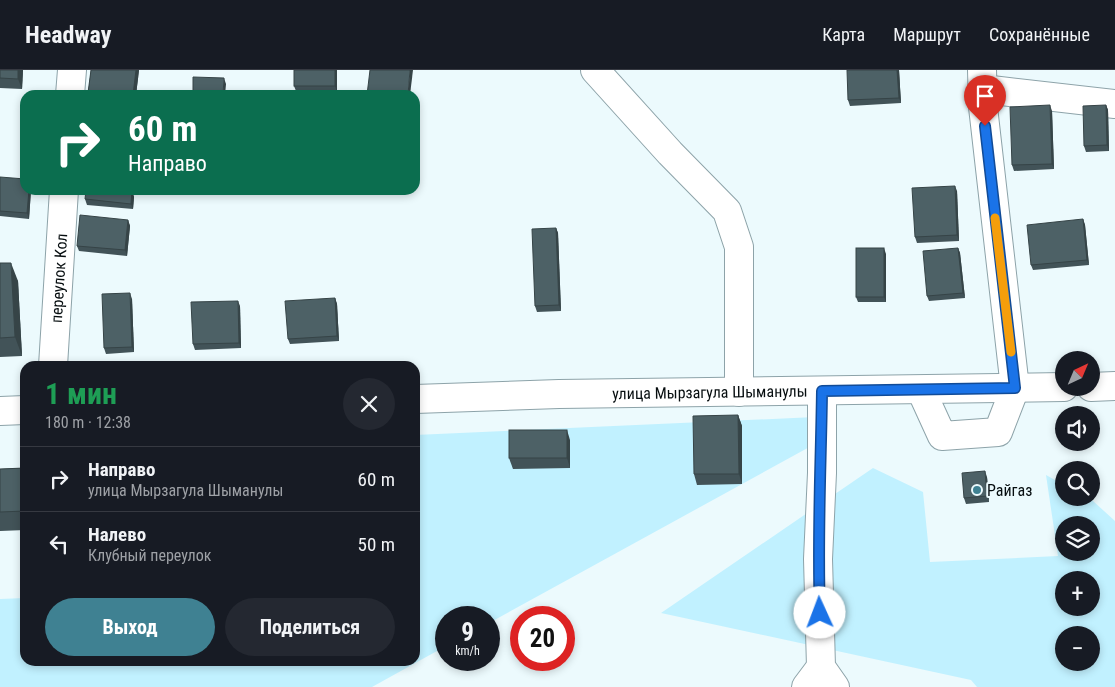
<!DOCTYPE html>
<html lang="ru">
<meta charset="utf-8">
<style>
:root{--surface:#171b24;--page:#242831;--text:#f1f3f6;--muted:#9ea1a6;--line:#363941;--accent:#3f8192}
body{margin:0;font-family:"Roboto Condensed",sans-serif;background:var(--page);color:var(--text);height:100vh;display:flex;flex-direction:column;font-size:19px;white-space:nowrap}
*{box-sizing:border-box;margin:0}
p{font-size:16px;color:var(--muted)}
.icon{flex:none;width:28px;height:28px;fill:none;stroke:currentColor;stroke-width:2;stroke-linecap:round;stroke-linejoin:round}
.map{position:relative;flex:1;overflow:hidden}
.details{position:absolute;left:20px;top:291px;width:400px;height:305px;display:flex;flex-direction:column;background:var(--surface);border-radius:15px;box-shadow:0 2px 8px #0003}
.details>*{flex:none}
.guide{position:absolute;left:20px;top:20px;width:400px;height:105px;border-radius:15px;box-shadow:0 2px 8px #0003;background:#0b6e4f;color:#fff;overflow:hidden}
.needle{width:32px;rotate:44deg}
.controls{position:absolute;left:1055px;top:281px;display:grid;gap:10px}
.controls a{display:grid;place-items:center;width:45px;height:45px;border-radius:50%;background:var(--surface);box-shadow:0 2px 8px #0003;font-size:25px}
.speed{position:absolute;left:435px;top:536px;display:flex;gap:10px;font-size:25px;font-weight:700;text-align:center}
.speed>*{display:grid;place-content:center;width:65px;height:65px;border-radius:50%;background:var(--surface);box-shadow:0 2px 8px #0003;line-height:1}
.speed small{font-size:12px;font-weight:400}
.speed .limit{border:8px solid #d22;background:#fff;color:#111}
.pin{position:absolute;display:grid;place-items:center;width:42px;height:42px;color:#fff;margin:-51px -21px;border-radius:50% 50% 50% 0;rotate:-45deg;box-shadow:0 0 5px #0007}
.pin .icon{rotate:45deg}
.me{position:absolute;width:55px;margin:-28px;rotate:358deg;stroke-linejoin:round;filter:drop-shadow(0 0 4px #0008)}
.turn{display:flex;align-items:center;gap:18px;height:105px;padding:0 25px;font-size:22px}
.turn .icon{width:65px;height:65px;stroke-width:2.5}
.turn b{display:block;font-size:35px;line-height:42px}
.round{display:grid;place-items:center;flex:none;width:52px;height:52px;border-radius:26px;background:var(--page)}
.overview{display:flex;align-items:center;justify-content:space-between;height:85px;padding:0 25px}
h1{font-size:30px;font-weight:700;line-height:38px;color:#1e9e55}
.cta{display:flex;gap:10px;margin-top:auto;padding:10px 25px}
.cta a{flex:1;height:58px;border-radius:30px;background:var(--accent);color:#fff;font-size:20px;font-weight:700;line-height:58px;text-align:center}
.cta a+a{background:var(--page);color:var(--text)}
ul{padding:0;list-style:none}
li{display:flex;align-items:center;gap:15px;height:65px;padding:0 25px;border-top:1px solid var(--line)}
li div{flex:1}
li b{display:block;font-size:19px}
li em{font-style:normal}
header{display:flex;align-items:center;gap:30px;box-sizing:border-box;height:70px;padding:0 25px;background:var(--surface);border-bottom:1px solid var(--line)}
header strong{font-size:24px}
nav{display:flex;gap:28px;margin-inline-start:auto;font-size:18px}
.map>svg:first-child{display:block}
.grass{fill:#c1f1ff;fill-rule:evenodd}
.lines{fill:none;stroke-linecap:round;stroke-linejoin:round}
.minor-casing{stroke:#8da3a9;stroke-width:30}
.minor{stroke:#fff;stroke-width:28}
.wall{fill:#425358}
.shaded-wall{fill:#364447}
.building{fill:#4d6166;stroke:#364447}
.route-casing{stroke:#114b97;stroke-width:12}
.route{stroke:#1a73e8;stroke-width:9}
.slow{stroke:#f59e0b;stroke-width:9}
.poi-dot{fill:#3f8192;stroke:#ecfafd;stroke-width:2}
.labels{text-anchor:middle;dominant-baseline:central;stroke-width:4;stroke-linejoin:round;paint-order:stroke}
.street-label{font-size:16px;fill:#060d0f;stroke:#ecfafd}
.poi-label{font-size:16px;fill:#060d0f;stroke:#ecfafd;text-anchor:start}
</style>
<header>
<strong>Headway</strong>
<nav><a>Карта</a><a>Маршрут</a><a>Сохранённые</a></nav>
</header>
<div class="map">
<svg width="1115" height="617" viewBox="0 0 1115 617">
<rect width="100%" height="100%" fill="#ecfafd"/>
<!-- grass -->
<g class="grass">
<path d="M 815,347 L 824,369 L 489,553 L 489,548 L 446,548 L 446,576 L 372,617 L 0,617 L 0,529 L 25,528 L 25,591 L 415,591 L 415,365 Z"/>
<path d="M 873,398 L 923,422 L 930,492 L 1058,486 L 1046,405 L 1064,415 L 1064,428 L 1086,428 L 1093,431 L 1115,451 L 1115,617 L 977,617 L 971,610 L 661,543 ZM 1064,455 L 1091,455 L 1091,482 L 1064,482 ZM 1064,510 L 1091,510 L 1091,538 L 1064,538 ZM 1064,565 L 1091,565 L 1091,592 L 1064,592 Z"/>
</g>
<g class="lines">
<!-- minor casing -->
<g class="minor-casing">
<g id="minor">
<path d="M 595,0 L 670,83 L 727,141 L 739,177 L 739,322"/>
<path d="M 983,19 L 1115,34"/>
<path d="M 70,25 L 72,0"/>
<path id="s1" d="M 53,296 L 64,120"/>
<path d="M 1091,317 L 1115,316"/>
<path d="M 921,320 L 942,366 L 998,362 L 1015,318 L 983,37 L 982,0"/>
<path d="M 822,321 L 822,403 L 818,489 L 821,597 L 835,617"/>
<path id="s2" d="M 415,329 L 559,324 L 1064,317"/>
<path d="M 0,341 L 25,340"/>
<path d="M 806,617 L 821,597"/>
</g>
</g>
<!-- minor -->
<use href="#minor" class="minor"/>
</g>
<!-- wall -->
<g class="wall">
<path d="M 0,0 L 23,0 L 22,19 L 0,18 Z"/>
<path d="M 91,0 L 139,0 L 136,25 L 89,25 L 88,23 Z"/>
<path d="M 337,0 L 337,22 L 296,21 L 294,16 Z"/>
<path d="M 899,0 L 901,33 L 850,36 L 848,30 Z"/>
<path d="M 1106,35 L 1108,40 L 1109,81 L 1086,82 L 1084,76 Z"/>
<path d="M 1052,41 L 1054,99 L 1014,101 L 1012,95 Z"/>
<path d="M 0,107 L 25,120 L 31,120 L 29,149 L 0,146 Z"/>
<path d="M 132,121 L 134,127 L 133,139 L 87,135 L 85,129 Z"/>
<path d="M 957,121 L 959,171 L 917,173 L 915,167 Z"/>
<path d="M 1083,149 L 1085,155 L 1089,195 L 1033,200 L 1031,195 Z"/>
<path d="M 128,150 L 130,156 L 127,186 L 79,181 L 77,176 Z"/>
<path d="M 556,158 L 558,163 L 561,241 L 537,242 L 535,236 Z"/>
<path d="M 958,178 L 960,183 L 965,228 L 929,231 L 927,226 Z"/>
<path d="M 886,184 L 886,232 L 858,232 L 856,227 Z"/>
<path d="M 0,193 L 18,211 L 22,286 L 0,287 Z"/>
<path d="M 335,228 L 337,234 L 339,271 L 290,274 L 288,269 Z"/>
<path d="M 132,229 L 134,282 L 106,284 L 104,278 Z"/>
<path d="M 240,236 L 241,278 L 195,280 L 193,274 Z"/>
<path d="M 738,345 L 742,356 L 742,414 L 697,415 L 694,404 Z"/>
<path d="M 570,370 L 570,398 L 513,399 L 509,388 Z"/>
<path d="M 25,398 L 25,460 L 0,461 L 0,399 Z"/>
<path d="M 987,407 L 989,432 L 966,434 L 964,428 Z"/>
</g>
<!-- shaded-wall -->
<g class="shaded-wall">
<path d="M 18,0 L 23,0 L 22,19 L 18,9 Z"/>
<path d="M 136,0 L 139,0 L 136,25 L 133,25 Z"/>
<path d="M 335,0 L 337,0 L 337,22 L 335,16 Z"/>
<path d="M 410,0 L 413,0 L 410,25 L 408,25 Z"/>
<path d="M 897,0 L 899,0 L 901,33 L 899,28 Z"/>
<path d="M 224,8 L 226,14 L 225,25 L 223,25 Z"/>
<path d="M 1050,35 L 1052,41 L 1054,99 L 1052,94 Z"/>
<path d="M 1106,35 L 1108,40 L 1109,81 L 1107,75 Z"/>
<path d="M 955,116 L 957,121 L 959,171 L 957,165 Z"/>
<path d="M 29,120 L 31,120 L 29,149 L 27,143 Z"/>
<path d="M 132,121 L 134,127 L 133,139 L 131,134 Z"/>
<path d="M 1083,149 L 1085,155 L 1089,195 L 1087,190 Z"/>
<path d="M 128,150 L 130,156 L 127,186 L 125,180 Z"/>
<path d="M 556,158 L 558,163 L 561,241 L 559,235 Z"/>
<path d="M 884,178 L 886,184 L 886,232 L 884,227 Z"/>
<path d="M 958,178 L 960,183 L 965,228 L 963,223 Z"/>
<path d="M 11,193 L 18,211 L 22,286 L 15,267 Z"/>
<path d="M 130,223 L 132,229 L 134,282 L 132,277 Z"/>
<path d="M 335,228 L 337,234 L 339,271 L 337,266 Z"/>
<path d="M 238,231 L 240,236 L 241,278 L 239,273 Z"/>
<path d="M 738,345 L 742,356 L 742,414 L 739,404 Z"/>
<path d="M 567,360 L 570,370 L 570,398 L 567,388 Z"/>
<path d="M 985,401 L 987,407 L 989,432 L 987,426 Z"/>
</g>
<!-- building -->
<g class="building">
<path d="M 0,0 L 18,0 L 18,9 L 0,8 Z"/>
<path d="M 91,0 L 136,0 L 133,25 L 108,25 L 88,23 Z"/>
<rect x="294" y="0" width="41" height="16"/>
<path d="M 370,0 L 410,0 L 408,25 L 367,25 Z"/>
<path d="M 847,0 L 897,0 L 899,28 L 848,30 Z"/>
<path d="M 193,7 L 224,8 L 223,25 L 193,25 Z"/>
<path d="M 1050,35 L 1052,94 L 1012,95 L 1010,37 Z"/>
<path d="M 1106,35 L 1107,75 L 1084,76 L 1083,36 Z"/>
<path d="M 0,107 L 25,109 L 25,120 L 29,120 L 27,143 L 0,141 Z"/>
<path d="M 955,116 L 957,165 L 915,167 L 912,118 Z"/>
<path d="M 86,120 L 117,120 L 132,121 L 131,134 L 85,129 Z"/>
<path d="M 80,145 L 128,150 L 125,180 L 77,176 Z"/>
<path d="M 1083,149 L 1087,190 L 1031,195 L 1027,155 Z"/>
<path d="M 556,158 L 559,235 L 535,236 L 532,159 Z"/>
<rect x="856" y="178" width="28" height="49"/>
<path d="M 958,178 L 963,223 L 927,226 L 923,181 Z"/>
<path d="M 0,193 L 11,193 L 15,267 L 0,268 Z"/>
<path d="M 130,223 L 132,277 L 104,278 L 102,224 Z"/>
<path d="M 335,228 L 337,266 L 288,269 L 285,231 Z"/>
<path d="M 238,231 L 239,273 L 193,274 L 191,232 Z"/>
<path d="M 738,345 L 739,404 L 694,404 L 693,346 Z"/>
<rect x="509" y="360" width="58" height="28"/>
<path d="M 25,398 L 25,441 L 0,442 L 0,399 Z"/>
<path d="M 985,401 L 987,426 L 964,428 L 962,403 Z"/>
</g>
<g class="lines">
<!-- route casing -->
<g class="route-casing">
<path id="route" d="M 820,543 C 817,469 821,395 822,321 L 1015,318 L 985,56"/>
</g>
<!-- route -->
<use href="#route" class="route"/>
<!-- slow -->
<path class="slow" d="M 995,148 L 1011,282"/>
</g>
<!-- markers -->
<circle class="poi-dot" cx="977" cy="420" r="5"/>
<g class="labels">
<!-- street labels -->
<g class="street-label">
<text stroke="none"><textPath href="#s1" startOffset="88">переулок Кол</textPath></text>
<text stroke="none"><textPath href="#s2" startOffset="295">улица Мырзагула Шыманулы</textPath></text>
</g>
<!-- poi labels -->
<g class="poi-label">
<text x="987" y="420">Райгаз</text>
</g>
</g>
</svg>
<div class="controls">
<a><svg class="needle" viewBox="-14 -14 28 28"><path d="M0-13l5 13h-10z" fill="#e53935"/><path d="M0 13l5-13h-10z" fill="#9ea1a6"/></svg></a>
<a><svg class="icon" aria-label="sound" viewBox="0 0 24 24"><path d="M4 9h4l5-4v14l-5-4H4zM17 9q2 3 0 6"/></svg></a>
<a><svg class="icon" aria-label="search" viewBox="0 0 24 24"><circle cx="10" cy="10" r="6"/><path d="M15 15l6 6"/></svg></a>
<a><svg class="icon" aria-label="layers" viewBox="0 0 24 24"><path d="M12 4l9 5-9 5-9-5zM3 14l9 5 9-5"/></svg></a>
<a>+</a>
<a>−</a>
</div>
<div class="speed"><div>9<small>km/h</small></div><div class="limit">20</div></div>
<div class="pin" style="left:985px;top:56px;background:#d93025"><svg class="icon" aria-label="arrive" viewBox="0 0 24 24"><path d="M6 21V4h12l-3 4 3 4H6"/></svg></div>
<svg class="me" style="left:820px;top:543px" viewBox="-20 -20 40 40"><circle r="19" fill="#fff"/><path d="M0-13L10 11 0 6-10 11z" fill="#1a73e8"/></svg>
<div class="guide">
<div class="turn"><svg class="icon" aria-label="right" viewBox="0 0 24 24"><path d="M7 20v-9h11M14 6l5 5-5 5"/></svg><div><b>60 m</b>Направо</div></div>
</div>
<section class="details">
<div class="overview"><div><h1>1 мин</h1><p>180 m · 12:38</p></div><a class="round"><svg class="icon" aria-label="close" viewBox="0 0 24 24"><path d="M6 6l12 12M18 6L6 18"/></svg></a></div>
<ul>
<li><svg class="icon" aria-label="right" viewBox="0 0 24 24"><path d="M7 20v-9h11M14 6l5 5-5 5"/></svg><div><b>Направо</b><p>улица Мырзагула Шыманулы</p></div><em>60 m</em></li>
<li><svg class="icon" aria-label="left" viewBox="0 0 24 24"><path d="M17 20v-9H6M10 6l-5 5 5 5"/></svg><div><b>Налево</b><p>Клубный переулок</p></div><em>50 m</em></li>
</ul>
<div class="cta"><a>Выход</a><a>Поделиться</a></div>
</section>
</div>
